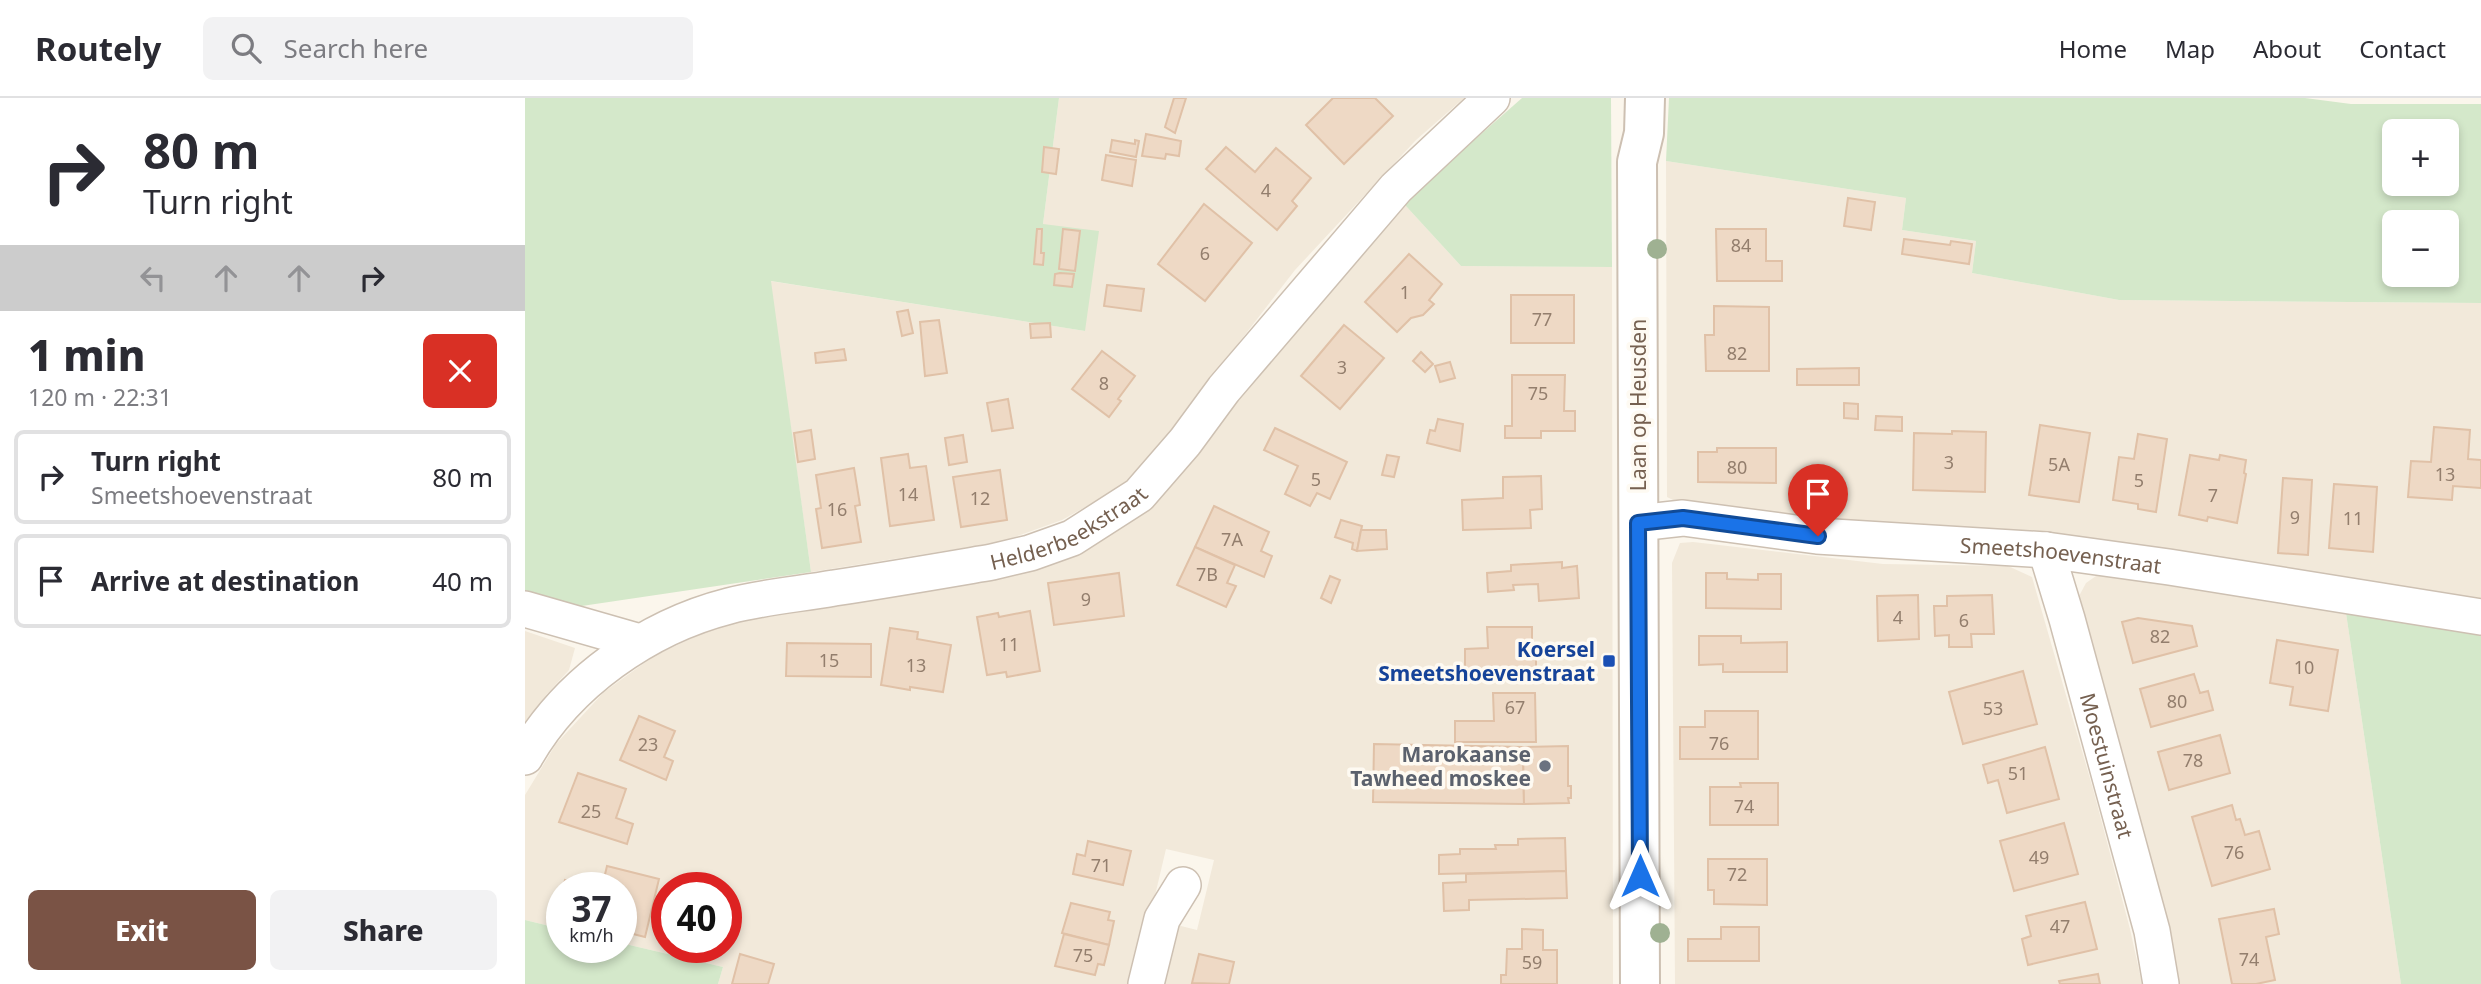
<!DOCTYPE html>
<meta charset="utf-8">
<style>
:root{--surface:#fff;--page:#f2f2f3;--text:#2b2b33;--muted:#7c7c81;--line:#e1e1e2;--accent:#7a5345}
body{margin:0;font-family:"Noto Sans",sans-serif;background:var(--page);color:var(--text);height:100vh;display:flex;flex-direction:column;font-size:26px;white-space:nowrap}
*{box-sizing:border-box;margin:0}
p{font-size:23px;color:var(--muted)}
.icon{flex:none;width:38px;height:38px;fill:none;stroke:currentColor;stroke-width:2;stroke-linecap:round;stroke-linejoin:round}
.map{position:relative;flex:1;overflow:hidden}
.side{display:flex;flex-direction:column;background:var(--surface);width:525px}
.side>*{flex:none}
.banner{background:#fff;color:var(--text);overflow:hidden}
.buttons{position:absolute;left:1857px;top:21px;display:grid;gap:14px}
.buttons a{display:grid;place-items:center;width:77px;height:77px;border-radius:10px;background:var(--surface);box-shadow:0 4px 10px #0003;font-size:35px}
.speed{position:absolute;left:21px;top:774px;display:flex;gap:14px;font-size:35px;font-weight:700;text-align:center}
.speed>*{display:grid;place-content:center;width:91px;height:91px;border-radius:50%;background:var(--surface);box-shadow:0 4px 10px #0003;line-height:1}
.speed small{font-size:18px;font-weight:400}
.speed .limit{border:10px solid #d22;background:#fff;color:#111}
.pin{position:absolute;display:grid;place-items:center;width:60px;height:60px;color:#fff;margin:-72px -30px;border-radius:50% 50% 50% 0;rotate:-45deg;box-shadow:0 0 7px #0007}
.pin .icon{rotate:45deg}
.me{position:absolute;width:77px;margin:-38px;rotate:0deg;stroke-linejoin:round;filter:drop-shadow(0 0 5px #0008)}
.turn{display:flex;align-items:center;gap:24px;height:147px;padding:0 28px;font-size:32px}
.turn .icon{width:91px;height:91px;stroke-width:2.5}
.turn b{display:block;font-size:49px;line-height:60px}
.lanes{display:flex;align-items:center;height:66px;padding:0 28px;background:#0003;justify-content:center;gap:35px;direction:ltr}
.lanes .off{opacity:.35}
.round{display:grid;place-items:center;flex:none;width:74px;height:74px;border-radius:10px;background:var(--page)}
.overview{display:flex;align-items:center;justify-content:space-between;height:119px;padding:0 28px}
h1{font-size:42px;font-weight:800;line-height:52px}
.cta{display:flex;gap:14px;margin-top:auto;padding:14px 28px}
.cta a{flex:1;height:80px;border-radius:10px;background:var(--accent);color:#fff;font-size:28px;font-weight:800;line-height:80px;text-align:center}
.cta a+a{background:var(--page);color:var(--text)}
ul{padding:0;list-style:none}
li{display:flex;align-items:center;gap:21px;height:94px;margin:0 14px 10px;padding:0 14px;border:4px solid var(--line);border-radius:10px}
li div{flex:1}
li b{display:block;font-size:26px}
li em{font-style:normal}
header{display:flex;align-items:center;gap:42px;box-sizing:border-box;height:98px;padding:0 35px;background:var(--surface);border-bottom:2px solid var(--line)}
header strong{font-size:33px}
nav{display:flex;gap:38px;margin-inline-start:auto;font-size:24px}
.search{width:490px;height:63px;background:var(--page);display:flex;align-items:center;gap:18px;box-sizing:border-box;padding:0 24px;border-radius:10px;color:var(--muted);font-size:26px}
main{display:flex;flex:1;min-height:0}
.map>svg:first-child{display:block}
.residential{fill:#f2e9da;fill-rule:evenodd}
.green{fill:#d4e8ca;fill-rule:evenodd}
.building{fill:#eed9c5;stroke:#e0c1a7;stroke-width:2}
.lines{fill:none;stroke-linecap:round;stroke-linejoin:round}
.minor-casing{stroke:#cdc0b2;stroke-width:38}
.tertiary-casing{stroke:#cdc0b2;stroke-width:42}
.minor{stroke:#fff;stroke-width:35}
.tertiary{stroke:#fff;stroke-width:38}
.tree{fill:#9fb192}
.route-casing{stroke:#114b97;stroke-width:18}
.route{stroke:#1a73e8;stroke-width:12}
.transit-dot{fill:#1a4fb4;stroke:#fefaf2;stroke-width:2.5}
.worship-dot{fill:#6b7280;stroke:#fefaf2;stroke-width:2.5}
.labels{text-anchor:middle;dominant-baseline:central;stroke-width:7;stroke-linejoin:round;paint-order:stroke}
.number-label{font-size:18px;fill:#937e6d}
.street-label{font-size:21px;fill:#756050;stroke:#fefaf2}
.transit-label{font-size:21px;font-weight:bold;fill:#164399;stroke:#fefaf2;text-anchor:end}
.worship-label{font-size:21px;font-weight:bold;fill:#5b616d;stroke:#fefaf2;text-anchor:end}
</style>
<header>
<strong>Routely</strong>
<div class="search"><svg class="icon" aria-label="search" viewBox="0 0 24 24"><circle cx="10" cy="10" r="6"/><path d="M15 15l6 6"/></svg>Search here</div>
<nav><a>Home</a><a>Map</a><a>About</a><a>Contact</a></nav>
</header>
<main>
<section class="side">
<div class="banner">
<div class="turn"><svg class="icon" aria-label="right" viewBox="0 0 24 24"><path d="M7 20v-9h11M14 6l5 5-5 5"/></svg><div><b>80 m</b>Turn right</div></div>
<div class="lanes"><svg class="icon off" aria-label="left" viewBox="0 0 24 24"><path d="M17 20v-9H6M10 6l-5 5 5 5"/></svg><svg class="icon off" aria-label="ahead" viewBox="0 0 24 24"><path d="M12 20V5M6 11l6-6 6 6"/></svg><svg class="icon off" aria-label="ahead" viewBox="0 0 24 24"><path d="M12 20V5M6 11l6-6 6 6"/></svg><svg class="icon" aria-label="right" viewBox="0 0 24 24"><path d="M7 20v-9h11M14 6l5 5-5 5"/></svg></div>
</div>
<div class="overview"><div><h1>1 min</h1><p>120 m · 22:31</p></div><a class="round" style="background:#d93025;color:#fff"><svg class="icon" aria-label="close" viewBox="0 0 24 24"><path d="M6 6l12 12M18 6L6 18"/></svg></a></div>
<ul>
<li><svg class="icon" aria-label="right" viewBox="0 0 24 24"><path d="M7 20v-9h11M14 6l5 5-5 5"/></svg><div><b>Turn right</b><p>Smeetshoevenstraat</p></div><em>80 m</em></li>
<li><svg class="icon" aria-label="arrive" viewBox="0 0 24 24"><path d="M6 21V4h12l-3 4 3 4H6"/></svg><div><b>Arrive at destination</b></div><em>40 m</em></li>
</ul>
<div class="cta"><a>Exit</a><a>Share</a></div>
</section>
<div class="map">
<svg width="1956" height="886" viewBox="0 0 1956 886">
<rect width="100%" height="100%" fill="#fbf6ec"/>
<!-- residential -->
<g class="residential">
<path d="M 534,0 L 939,0 L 891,42 L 770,172 L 627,357 L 594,390 L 537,422 L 476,444 L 286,474 L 245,183 L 560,233 L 518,126 Z"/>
<path d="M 1141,63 L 1381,100 L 1377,132 L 1451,143 L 1447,175 L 1594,202 L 1956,205 L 1956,503 L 1491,432 L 1441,429 L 1368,429 L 1154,405 L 1142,399 Z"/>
<path d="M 880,107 L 936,168 L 1087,169 L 1088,886 L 630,886 L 644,825 L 672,832 L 689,762 L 641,751 L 609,886 L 193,886 L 198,869 L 96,845 L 96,789 L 37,789 L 37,831 L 0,822 L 0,697 L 31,646 L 79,594 L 129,558 L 178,535 L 203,527 L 230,519 L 448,485 L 505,472 L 740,264 L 830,159 ZM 142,789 L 201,789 L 201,849 L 142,849 Z"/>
<path d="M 1168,444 L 1358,466 L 1483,468 L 1507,479 L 1568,691 L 1605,831 L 1617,886 L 1150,886 L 1147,465 L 1155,445 Z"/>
<path d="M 1571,478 L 1586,478 L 1821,515 L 1876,886 L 1654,886 L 1643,829 L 1553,500 L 1561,485 Z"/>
<path d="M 0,533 L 50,550 L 44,572 L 22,596 L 0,624 Z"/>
</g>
<!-- green -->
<g class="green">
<path d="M 0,0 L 534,0 L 518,126 L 574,133 L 560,233 L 246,183 L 286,474 L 50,509 L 0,492 Z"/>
<path d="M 997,0 L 1086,0 L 1087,169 L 936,168 L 880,107 L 922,66 Z"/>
<path d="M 1144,0 L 1780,0 L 1826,6 L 1956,6 L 1956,205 L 1594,202 L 1447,175 L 1451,143 L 1377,132 L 1381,100 L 1141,63 ZM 1869,33 L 1922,33 L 1922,86 L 1869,86 ZM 1869,124 L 1922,124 L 1922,177 L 1869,177 Z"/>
<path d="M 1821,515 L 1956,536 L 1956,886 L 1876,886 Z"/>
<path d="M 0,822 L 37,831 L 37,849 L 96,849 L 96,845 L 198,869 L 193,886 L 0,886 Z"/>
</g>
<!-- building -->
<g class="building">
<path d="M 649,0 L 661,0 L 650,35 L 640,29 Z"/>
<path d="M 808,0 L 850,0 L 868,18 L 819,66 L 781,27 Z"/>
<path d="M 621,36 L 656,43 L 654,58 L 641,56 L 640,61 L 617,58 Z"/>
<path d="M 587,42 L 610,46 L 610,42 L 614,43 L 611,59 L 585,54 Z"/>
<path d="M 519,49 L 534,51 L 531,76 L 517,74 Z"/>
<path d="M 701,49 L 730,74 L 751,50 L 786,80 L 767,103 L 772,108 L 752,132 L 681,71 Z"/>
<path d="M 581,57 L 611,62 L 607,88 L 577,82 Z"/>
<path d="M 1323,100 L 1350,104 L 1346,132 L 1319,128 Z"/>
<path d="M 679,106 L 727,145 L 680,203 L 633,166 Z"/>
<path d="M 512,131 L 517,131 L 516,155 L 519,155 L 518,167 L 509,166 Z"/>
<path d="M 538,131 L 555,133 L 550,173 L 534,171 Z"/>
<path d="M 1191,131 L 1241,131 L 1241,163 L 1257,163 L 1257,183 L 1192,183 Z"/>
<path d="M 1379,141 L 1425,147 L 1426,143 L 1447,146 L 1444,166 L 1377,156 Z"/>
<path d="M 884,156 L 917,186 L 904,202 L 909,206 L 898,217 L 886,220 L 872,234 L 840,204 Z"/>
<path d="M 535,175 L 549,176 L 547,189 L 529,187 L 530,176 Z"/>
<path d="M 582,187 L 619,191 L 616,213 L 579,208 Z"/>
<rect x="986" y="197" width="63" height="48"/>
<path d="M 1189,208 L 1244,209 L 1244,273 L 1181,273 L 1180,237 L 1189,237 Z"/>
<path d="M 383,212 L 388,235 L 377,238 L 372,214 Z"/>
<path d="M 414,222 L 422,275 L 400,278 L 395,224 Z"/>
<path d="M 525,225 L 526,239 L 506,240 L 505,226 Z"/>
<path d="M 819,227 L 859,260 L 815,311 L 776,278 Z"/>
<path d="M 319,251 L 321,262 L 291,265 L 290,255 Z"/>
<path d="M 577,253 L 610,278 L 593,301 L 596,303 L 584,319 L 547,291 Z"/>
<path d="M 896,254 L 908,266 L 900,274 L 888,263 Z"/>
<path d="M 925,264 L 930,280 L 915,284 L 910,268 Z"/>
<path d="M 1334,270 L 1334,287 L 1272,287 L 1272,271 Z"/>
<path d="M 987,277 L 1040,277 L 1039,313 L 1050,313 L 1050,333 L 1016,333 L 1016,340 L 980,340 L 980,328 L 987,328 Z"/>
<path d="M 483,301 L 488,330 L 467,333 L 462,305 Z"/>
<path d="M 1319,305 L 1333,306 L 1333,321 L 1319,320 Z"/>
<path d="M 1351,318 L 1377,319 L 1377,333 L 1350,332 Z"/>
<path d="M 913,321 L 938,326 L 935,353 L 902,345 L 905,332 L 910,333 Z"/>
<path d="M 1515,327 L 1565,335 L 1554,404 L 1504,397 Z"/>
<path d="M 1909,329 L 1945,332 L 1943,361 L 1956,362 L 1956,390 L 1928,388 L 1927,402 L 1883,399 L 1886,363 L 1906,364 Z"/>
<path d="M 750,330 L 822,364 L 805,401 L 792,395 L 785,408 L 760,396 L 773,368 L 739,352 Z"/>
<path d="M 286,332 L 290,361 L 273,364 L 269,335 Z"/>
<path d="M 1427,333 L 1461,334 L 1460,394 L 1388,392 L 1389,335 L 1427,336 Z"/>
<path d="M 1613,336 L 1642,341 L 1631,414 L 1613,411 L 1613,406 L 1588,402 L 1594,359 L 1609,361 Z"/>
<path d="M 438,337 L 442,364 L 424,367 L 420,340 Z"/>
<path d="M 1192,350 L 1251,350 L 1251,385 L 1173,384 L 1173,354 L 1192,354 Z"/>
<path d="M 383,356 L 385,370 L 401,368 L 409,422 L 365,428 L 356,360 Z"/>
<path d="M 862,357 L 874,359 L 869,379 L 857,377 Z"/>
<path d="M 1665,357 L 1694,362 L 1695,357 L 1721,362 L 1719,375 L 1721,376 L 1712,425 L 1683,419 L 1682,423 L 1654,417 Z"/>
<path d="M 329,370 L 335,407 L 330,408 L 336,444 L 297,450 L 291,411 L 296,410 L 291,377 Z"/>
<path d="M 475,372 L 482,422 L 436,429 L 428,379 Z"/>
<path d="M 1016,378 L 1017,411 L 1005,412 L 1006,430 L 938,432 L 937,402 L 978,400 L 978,379 Z"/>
<path d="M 1758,380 L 1787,382 L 1783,457 L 1753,455 Z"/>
<path d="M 1809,386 L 1852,389 L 1848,454 L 1804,450 Z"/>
<path d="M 689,408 L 744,434 L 736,453 L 747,458 L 739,479 L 670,449 Z"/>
<path d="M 816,422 L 837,428 L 832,453 L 827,451 L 828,445 L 810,439 Z"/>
<path d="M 836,432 L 861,432 L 862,451 L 832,453 Z"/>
<path d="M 670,449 L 710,467 L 702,485 L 711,488 L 701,509 L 652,487 Z"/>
<path d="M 1037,464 L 1037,470 L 1052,468 L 1054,500 L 1014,503 L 1013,486 L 988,487 L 989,492 L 963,494 L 962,475 L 986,473 L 986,467 Z"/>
<path d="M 594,475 L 599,518 L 529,527 L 523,485 Z"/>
<path d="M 1181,475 L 1202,475 L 1202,481 L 1233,482 L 1233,476 L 1256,476 L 1256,511 L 1181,510 Z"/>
<path d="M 805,478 L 815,482 L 806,505 L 796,500 Z"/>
<path d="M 1393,497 L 1394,541 L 1353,543 L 1352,498 Z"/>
<path d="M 1467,497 L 1469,536 L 1446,536 L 1447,549 L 1424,549 L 1424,537 L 1410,538 L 1409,508 L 1422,508 L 1422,498 Z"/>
<path d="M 505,513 L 515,573 L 482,579 L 481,574 L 462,577 L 452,519 L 473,515 L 474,519 Z"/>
<path d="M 1613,520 L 1667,528 L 1672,548 L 1608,565 L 1597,524 Z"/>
<path d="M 962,529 L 1007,529 L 1007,545 L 1011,545 L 1011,571 L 940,572 L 940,551 L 963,550 Z"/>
<path d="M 365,530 L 393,534 L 392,541 L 426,547 L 418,594 L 385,589 L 385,592 L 356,587 Z"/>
<path d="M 1174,538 L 1216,538 L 1216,545 L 1262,544 L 1262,574 L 1198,574 L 1198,566 L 1174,567 Z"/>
<path d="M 1752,542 L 1813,552 L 1803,613 L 1765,607 L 1768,589 L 1745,585 Z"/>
<path d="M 262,545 L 346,546 L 346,579 L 261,578 Z"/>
<path d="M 1498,573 L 1512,626 L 1438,646 L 1424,594 Z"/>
<path d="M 1669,576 L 1675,595 L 1683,593 L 1688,612 L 1626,629 L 1615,591 Z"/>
<path d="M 968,595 L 1010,595 L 1011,644 L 930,644 L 930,623 L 969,623 Z"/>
<path d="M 1180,613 L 1233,613 L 1233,661 L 1155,661 L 1155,629 L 1180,629 Z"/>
<path d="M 114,618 L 150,633 L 139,659 L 148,663 L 141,682 L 95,662 Z"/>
<path d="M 1695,637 L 1705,675 L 1644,692 L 1633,654 Z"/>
<path d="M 849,646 L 998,649 L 999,706 L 848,704 Z"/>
<path d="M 1043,648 L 1043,688 L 1046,688 L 1046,700 L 1043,700 L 1044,705 L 999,706 L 998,649 Z"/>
<path d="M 1520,649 L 1534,701 L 1482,715 L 1473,682 L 1463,685 L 1458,667 Z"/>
<path d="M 53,675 L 101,691 L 91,720 L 108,726 L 102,746 L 34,724 Z"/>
<path d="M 1215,685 L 1253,685 L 1253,727 L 1185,727 L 1185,689 L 1216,689 Z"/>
<path d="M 1707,707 L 1711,722 L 1715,721 L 1720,737 L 1734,733 L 1745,771 L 1687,788 L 1667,719 Z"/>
<path d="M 1539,725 L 1553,776 L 1489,793 L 1475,743 Z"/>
<path d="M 1040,740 L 1041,773 L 914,776 L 914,757 L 935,756 L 935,751 L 971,751 L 970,747 L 993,747 L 993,741 Z"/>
<path d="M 563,743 L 606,753 L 598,787 L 548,776 L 552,756 L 560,758 Z"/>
<path d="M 1183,761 L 1242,761 L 1242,807 L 1189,806 L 1189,792 L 1183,792 Z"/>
<path d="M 82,768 L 134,781 L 120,839 L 96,833 L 96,789 L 77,789 Z"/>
<path d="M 1041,773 L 1042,800 L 944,802 L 944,812 L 919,813 L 918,785 L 941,784 L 941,776 Z"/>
<path d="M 40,782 L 70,789 L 38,789 Z"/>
<path d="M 1560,804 L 1572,851 L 1503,867 L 1497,841 L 1506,838 L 1501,818 Z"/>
<path d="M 546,805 L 585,814 L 583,822 L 589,823 L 584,847 L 537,835 Z"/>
<path d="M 1749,811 L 1754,836 L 1741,839 L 1750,882 L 1731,886 L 1707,886 L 1694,821 Z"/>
<path d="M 1196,829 L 1234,829 L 1234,863 L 1163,863 L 1163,841 L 1196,841 Z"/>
<path d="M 997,831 L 1018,832 L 1018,852 L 1032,852 L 1032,886 L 976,886 L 976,877 L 981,877 L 982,851 L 997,851 Z"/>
<path d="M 539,836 L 584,847 L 579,867 L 573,866 L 570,877 L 530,868 Z"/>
<path d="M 215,856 L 249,866 L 243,886 L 207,886 Z"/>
<path d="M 674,856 L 709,864 L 704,886 L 667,885 Z"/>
<path d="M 1573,876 L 1575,886 L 1535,886 L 1534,883 Z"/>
</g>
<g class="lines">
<!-- minor casing -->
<g class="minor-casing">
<g id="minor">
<path id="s1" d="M 1113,425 L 1158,420 L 1292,438 L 1521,452 L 1644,469 L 1956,519"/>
<path id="s2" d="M 1521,452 L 1542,521 L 1627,833 L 1636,886"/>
<path d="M 0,511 L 115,544"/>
<path id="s3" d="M 0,659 C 42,585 122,529 204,508 C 238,499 275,496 309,490 C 362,482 414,473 467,464 L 505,455 L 547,440 L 614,397 L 660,344 L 699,291 L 871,90 L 967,0"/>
<path d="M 621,886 L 637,821 L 658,787"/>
</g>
</g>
<!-- tertiary casing -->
<g class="tertiary-casing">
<path id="tertiary" d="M 1115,886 L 1112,64 L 1119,35 L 1120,0"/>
</g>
<!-- minor -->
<use href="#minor" class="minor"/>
<!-- tertiary -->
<use href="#tertiary" class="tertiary"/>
</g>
<!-- trees -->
<g class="tree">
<circle cx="1132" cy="151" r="10"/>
<circle cx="1135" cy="835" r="10"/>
</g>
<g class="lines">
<!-- route casing -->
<g class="route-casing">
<path id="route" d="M 1115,778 L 1113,425 L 1158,420 L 1293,438"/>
</g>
<!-- route -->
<use href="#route" class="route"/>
</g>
<!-- markers -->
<rect class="transit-dot" x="1077" y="556" width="14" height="14" rx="3.5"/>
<circle class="worship-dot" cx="1020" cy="668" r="7"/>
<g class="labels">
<!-- number labels -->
<g class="number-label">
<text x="741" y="92">4</text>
<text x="1216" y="147">84</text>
<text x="680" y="155">6</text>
<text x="880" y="194">1</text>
<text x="1017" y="221">77</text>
<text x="1212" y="255">82</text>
<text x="817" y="269">3</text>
<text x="579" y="285">8</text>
<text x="1013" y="295">75</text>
<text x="1424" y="364">3</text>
<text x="1534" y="366">5A</text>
<text x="1212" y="369">80</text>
<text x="1920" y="376">13</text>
<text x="791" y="381">5</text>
<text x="1614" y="382">5</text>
<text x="383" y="396">14</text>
<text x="1688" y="397">7</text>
<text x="455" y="400">12</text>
<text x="312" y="411">16</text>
<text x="1770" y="419">9</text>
<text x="1828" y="420">11</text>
<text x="707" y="441">7A</text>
<text x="682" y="476">7B</text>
<text x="561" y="501">9</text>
<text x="1373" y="519">4</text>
<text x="1439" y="522">6</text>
<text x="1635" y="538">82</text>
<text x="484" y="546">11</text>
<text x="304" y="562">15</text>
<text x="391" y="567">13</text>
<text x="1779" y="569">10</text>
<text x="1652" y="603">80</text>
<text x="990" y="609">67</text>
<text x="1468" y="610">53</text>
<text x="1194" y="645">76</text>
<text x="123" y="646">23</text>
<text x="1668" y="662">78</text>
<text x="1493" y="675">51</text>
<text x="1219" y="708">74</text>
<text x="66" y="713">25</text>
<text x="1709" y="754">76</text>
<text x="1514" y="759">49</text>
<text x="576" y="767">71</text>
<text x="1212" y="776">72</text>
<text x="1535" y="828">47</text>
<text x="558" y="857">75</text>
<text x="1724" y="861">74</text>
<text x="1007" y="864">59</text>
</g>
<!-- street labels -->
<g class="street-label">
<text transform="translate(1113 307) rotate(-90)">Laan op Heusden</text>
<text stroke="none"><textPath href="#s3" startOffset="611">Helderbeekstraat</textPath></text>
<text stroke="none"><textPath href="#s1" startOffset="425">Smeetshoevenstraat</textPath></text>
<text stroke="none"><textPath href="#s2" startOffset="224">Moestuinstraat</textPath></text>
</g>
<!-- transit labels -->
<g class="transit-label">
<text x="1070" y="551">Koersel<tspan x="1070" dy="24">Smeetshoevenstraat</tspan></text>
</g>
<!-- worship labels -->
<g class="worship-label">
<text x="1006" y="656">Marokaanse<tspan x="1006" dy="24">Tawheed moskee</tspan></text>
</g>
</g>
</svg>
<div class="buttons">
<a>+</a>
<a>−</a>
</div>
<div class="speed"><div>37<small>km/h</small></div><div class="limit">40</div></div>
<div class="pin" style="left:1293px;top:438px;background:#d93025"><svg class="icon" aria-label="arrive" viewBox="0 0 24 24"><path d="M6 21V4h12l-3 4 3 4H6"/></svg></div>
<svg class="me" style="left:1115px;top:778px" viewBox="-20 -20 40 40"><path d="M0-17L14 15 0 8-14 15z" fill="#1a73e8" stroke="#fff" stroke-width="4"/></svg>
</div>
</main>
